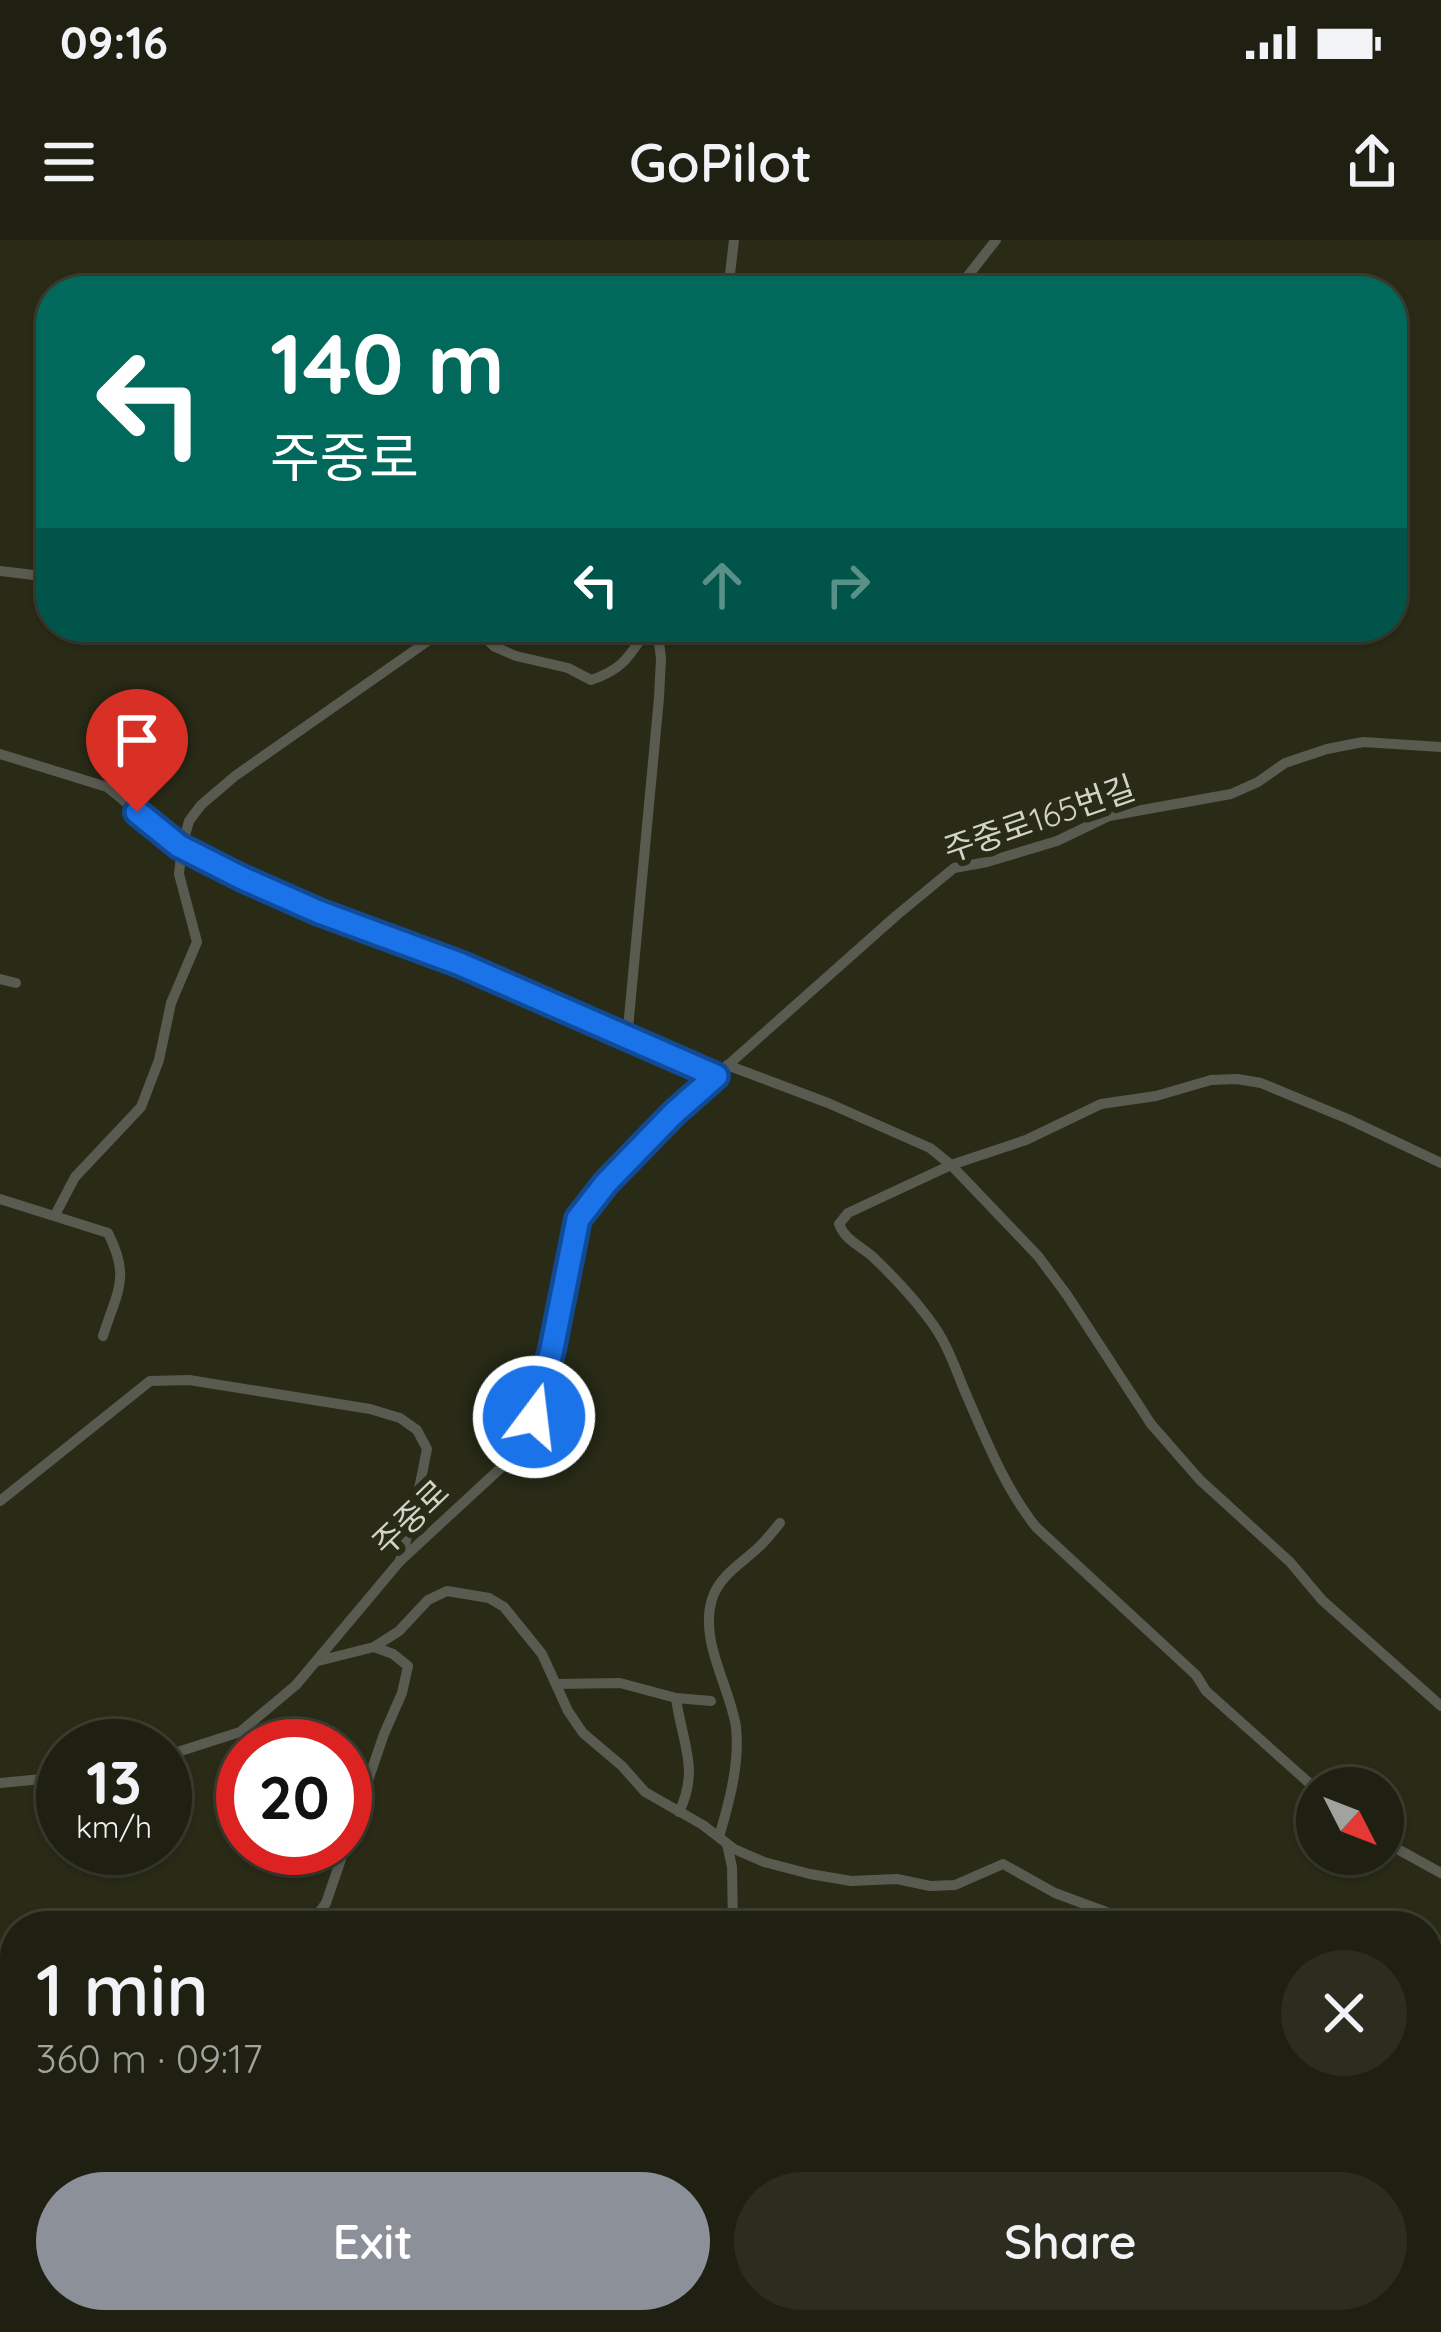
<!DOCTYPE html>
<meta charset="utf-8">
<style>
:root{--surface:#1f2011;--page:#2c2d1f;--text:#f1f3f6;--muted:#a1a39f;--line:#3c3e31;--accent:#8c9099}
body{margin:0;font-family:Quicksand,"Noto Sans KR",sans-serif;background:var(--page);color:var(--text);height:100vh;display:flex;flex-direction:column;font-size:45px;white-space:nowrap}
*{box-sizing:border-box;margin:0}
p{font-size:39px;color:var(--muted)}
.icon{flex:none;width:66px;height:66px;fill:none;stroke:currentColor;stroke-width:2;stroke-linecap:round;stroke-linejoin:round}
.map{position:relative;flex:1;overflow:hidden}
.panel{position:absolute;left:0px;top:1671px;width:1443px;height:423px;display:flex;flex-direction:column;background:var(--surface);border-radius:48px 48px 0 0;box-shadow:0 3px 9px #0004,0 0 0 3px var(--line)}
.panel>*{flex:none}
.hud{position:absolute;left:36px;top:36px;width:1371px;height:366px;border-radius:48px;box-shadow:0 3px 9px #0004,0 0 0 3px var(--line);background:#00695c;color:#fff;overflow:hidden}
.needle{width:78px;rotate:132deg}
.fabs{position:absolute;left:1296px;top:1527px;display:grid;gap:24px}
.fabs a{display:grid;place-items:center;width:108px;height:108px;border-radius:50%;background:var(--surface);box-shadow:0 3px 9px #0004,0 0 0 3px var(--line);font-size:60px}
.speed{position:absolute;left:36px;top:1479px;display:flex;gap:24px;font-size:60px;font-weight:700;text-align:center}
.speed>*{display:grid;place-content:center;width:156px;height:156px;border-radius:50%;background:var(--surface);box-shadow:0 3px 9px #0004,0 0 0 3px var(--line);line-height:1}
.speed small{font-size:30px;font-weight:400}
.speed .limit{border:18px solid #d22;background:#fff;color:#111}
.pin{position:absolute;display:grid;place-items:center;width:102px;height:102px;color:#fff;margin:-123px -51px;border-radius:50% 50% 50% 0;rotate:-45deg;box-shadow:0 0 12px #0007}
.pin .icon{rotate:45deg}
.me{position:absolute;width:132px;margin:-66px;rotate:15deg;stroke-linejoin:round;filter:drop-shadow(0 0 9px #0008)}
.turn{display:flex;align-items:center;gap:42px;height:252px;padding:0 36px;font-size:54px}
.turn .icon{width:156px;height:156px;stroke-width:2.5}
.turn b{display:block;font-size:84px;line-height:102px}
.lanes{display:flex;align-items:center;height:114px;padding:0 36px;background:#0003;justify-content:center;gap:60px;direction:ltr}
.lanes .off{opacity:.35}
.round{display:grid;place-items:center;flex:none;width:126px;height:126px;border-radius:63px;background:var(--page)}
.headline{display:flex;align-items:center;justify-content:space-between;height:204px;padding:0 36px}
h1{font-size:72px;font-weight:600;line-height:90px}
.cta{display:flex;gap:24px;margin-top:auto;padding:24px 36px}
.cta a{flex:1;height:138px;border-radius:72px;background:var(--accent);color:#fff;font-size:48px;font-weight:600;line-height:138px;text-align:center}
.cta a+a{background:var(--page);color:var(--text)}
.status{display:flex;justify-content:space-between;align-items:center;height:84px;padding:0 60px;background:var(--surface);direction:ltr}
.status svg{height:33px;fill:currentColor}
header{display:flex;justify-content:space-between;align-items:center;height:156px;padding:0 36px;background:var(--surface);font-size:54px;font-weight:600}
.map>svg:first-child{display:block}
.green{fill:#343903}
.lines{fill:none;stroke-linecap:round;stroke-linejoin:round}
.lane{stroke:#595b51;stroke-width:10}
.route-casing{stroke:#114b97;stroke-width:30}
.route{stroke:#1a73e8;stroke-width:21}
.labels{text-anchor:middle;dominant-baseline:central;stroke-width:12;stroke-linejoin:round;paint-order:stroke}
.street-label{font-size:33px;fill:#d1d3c7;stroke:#292b17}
</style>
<div class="status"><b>09:16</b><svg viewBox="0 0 49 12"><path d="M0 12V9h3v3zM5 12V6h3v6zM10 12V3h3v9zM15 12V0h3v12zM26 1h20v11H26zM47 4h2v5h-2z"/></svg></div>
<header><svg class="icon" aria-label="menu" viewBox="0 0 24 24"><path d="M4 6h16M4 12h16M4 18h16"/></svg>GoPilot<svg class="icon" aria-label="share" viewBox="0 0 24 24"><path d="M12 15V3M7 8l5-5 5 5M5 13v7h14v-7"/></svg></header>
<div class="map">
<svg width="1441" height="2092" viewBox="0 0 1441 2092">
<rect width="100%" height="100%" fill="#292b17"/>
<!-- green -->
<path class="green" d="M 1428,1792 L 1441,1799 L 1441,2092 L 1315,2092 L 1305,2079 L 1428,2079 Z"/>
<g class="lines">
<!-- lane -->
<g class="lane">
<path d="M 967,37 L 984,51"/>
<path d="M 728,51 L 734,0"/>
<path d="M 956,51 L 996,0"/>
<path d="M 0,331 L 51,337"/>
<path d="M 458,387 L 479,392 L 495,407 L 516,416 L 568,428 L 591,440 C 625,429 630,414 649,387"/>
<path d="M 657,387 L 661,418 L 659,458 L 627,799 L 716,836"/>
<path d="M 0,514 L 107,547 L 179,606 L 208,621 L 319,672 L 460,724 L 627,799"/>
<path d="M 0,739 L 16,743"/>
<path d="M 727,825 L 828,863 L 930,908 L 951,925 L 1038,1016 L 1067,1055 L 1151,1184 L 1200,1240 L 1290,1322 L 1322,1360 L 1441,1466"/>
<path d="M 0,959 L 108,993 C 131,1038 117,1051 103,1096"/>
<path d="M 55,975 L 75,937 L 141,867 L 159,820 L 171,763 L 197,702 L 179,634 L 182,607 L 189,581 L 201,565 L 235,536 L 435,396 L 457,387"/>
<path d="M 0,1261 L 150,1141 L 189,1140 L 370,1169 L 400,1178 L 417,1190 L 427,1209 L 415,1269 L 400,1321"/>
<path d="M 318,1421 L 374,1407 L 399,1391 L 428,1360 L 447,1351 L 489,1358 L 504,1367 L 542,1414 L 568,1471 L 583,1493 L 622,1526 L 645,1552 L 703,1585 L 734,1609 L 764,1622 L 810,1634 L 851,1641 L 897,1639 L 930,1646 L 955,1645 L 1003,1624 L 1055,1653 L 1109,1673"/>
<path d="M 557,1444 L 620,1443 L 676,1458 L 711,1461"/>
<path d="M 676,1458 C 682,1503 700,1529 679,1572"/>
<path d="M 165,1516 L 240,1492 L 296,1445 L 400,1321 L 504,1225 L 522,1203 L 534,1177 L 552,1109 L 578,979 L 606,943 L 674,873 L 897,675 L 954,628 L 987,622 L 1057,601 L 1109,576 L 1231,554 L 1258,542 L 1285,523 L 1327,509 L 1363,502 L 1441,507"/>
<path d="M 0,1543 L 63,1537"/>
<path d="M 1317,1550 L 1206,1451 L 1196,1435 L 1036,1287 C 1005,1248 986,1200 966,1154 C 955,1128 947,1102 929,1079 C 912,1056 892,1035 872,1016 C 859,1005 845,1000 839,984 L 848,973 L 951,925 L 1026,900 L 1101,864 L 1156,856 L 1211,840 L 1237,839 L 1261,843 L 1348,879 L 1441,923"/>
<path d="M 719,1597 C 729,1563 740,1523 736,1487 C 730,1447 699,1401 712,1359 C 720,1334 744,1322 761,1305 C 768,1298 774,1290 780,1283"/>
<path d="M 1383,1601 L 1441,1633"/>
<path d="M 727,1604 L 732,1627 L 733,1686"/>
<path d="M 309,1686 L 326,1663 L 384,1494 L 402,1453 L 408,1426 L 393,1414 L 374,1407"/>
<path d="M 0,1854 L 15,1861"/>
<path d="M 287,2079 L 295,2092"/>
<path d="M 1295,2079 L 1306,2092"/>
</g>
</g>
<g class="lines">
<!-- route casing -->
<g class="route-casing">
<path id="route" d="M 137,572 L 179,606 L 242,638 L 319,672 L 460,724 L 716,836 L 674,873 L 606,943 L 578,979 L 552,1109 L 534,1177"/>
</g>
<!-- route -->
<use href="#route" class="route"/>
</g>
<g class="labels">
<!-- street labels -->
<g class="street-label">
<text transform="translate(1039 578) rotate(-19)">주중로165번길</text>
<text transform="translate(410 1277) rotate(-44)">주중로</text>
</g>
</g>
</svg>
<div class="fabs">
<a><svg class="needle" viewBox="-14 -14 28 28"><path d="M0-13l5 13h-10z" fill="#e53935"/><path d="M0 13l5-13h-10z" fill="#a1a39f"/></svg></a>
</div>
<div class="speed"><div>13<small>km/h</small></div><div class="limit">20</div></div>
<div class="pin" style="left:137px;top:572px;background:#d93025"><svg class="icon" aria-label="arrive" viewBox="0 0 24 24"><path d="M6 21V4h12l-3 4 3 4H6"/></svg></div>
<svg class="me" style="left:534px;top:1177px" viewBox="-20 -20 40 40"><circle r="17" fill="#1a73e8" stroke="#fff" stroke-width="3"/><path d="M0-11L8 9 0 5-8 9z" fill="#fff"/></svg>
<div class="hud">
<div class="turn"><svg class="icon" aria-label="left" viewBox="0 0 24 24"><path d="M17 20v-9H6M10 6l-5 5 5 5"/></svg><div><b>140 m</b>주중로</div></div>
<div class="lanes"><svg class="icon" aria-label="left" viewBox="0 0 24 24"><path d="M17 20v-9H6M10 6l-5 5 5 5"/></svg><svg class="icon off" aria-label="ahead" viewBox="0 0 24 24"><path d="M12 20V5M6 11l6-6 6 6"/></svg><svg class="icon off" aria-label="right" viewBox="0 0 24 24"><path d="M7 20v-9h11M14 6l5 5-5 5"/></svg></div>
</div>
<section class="panel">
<div class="headline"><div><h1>1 min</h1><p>360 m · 09:17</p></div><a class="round"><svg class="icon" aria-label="close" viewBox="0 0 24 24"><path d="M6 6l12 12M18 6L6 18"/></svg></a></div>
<div class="cta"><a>Exit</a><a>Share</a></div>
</section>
</div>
